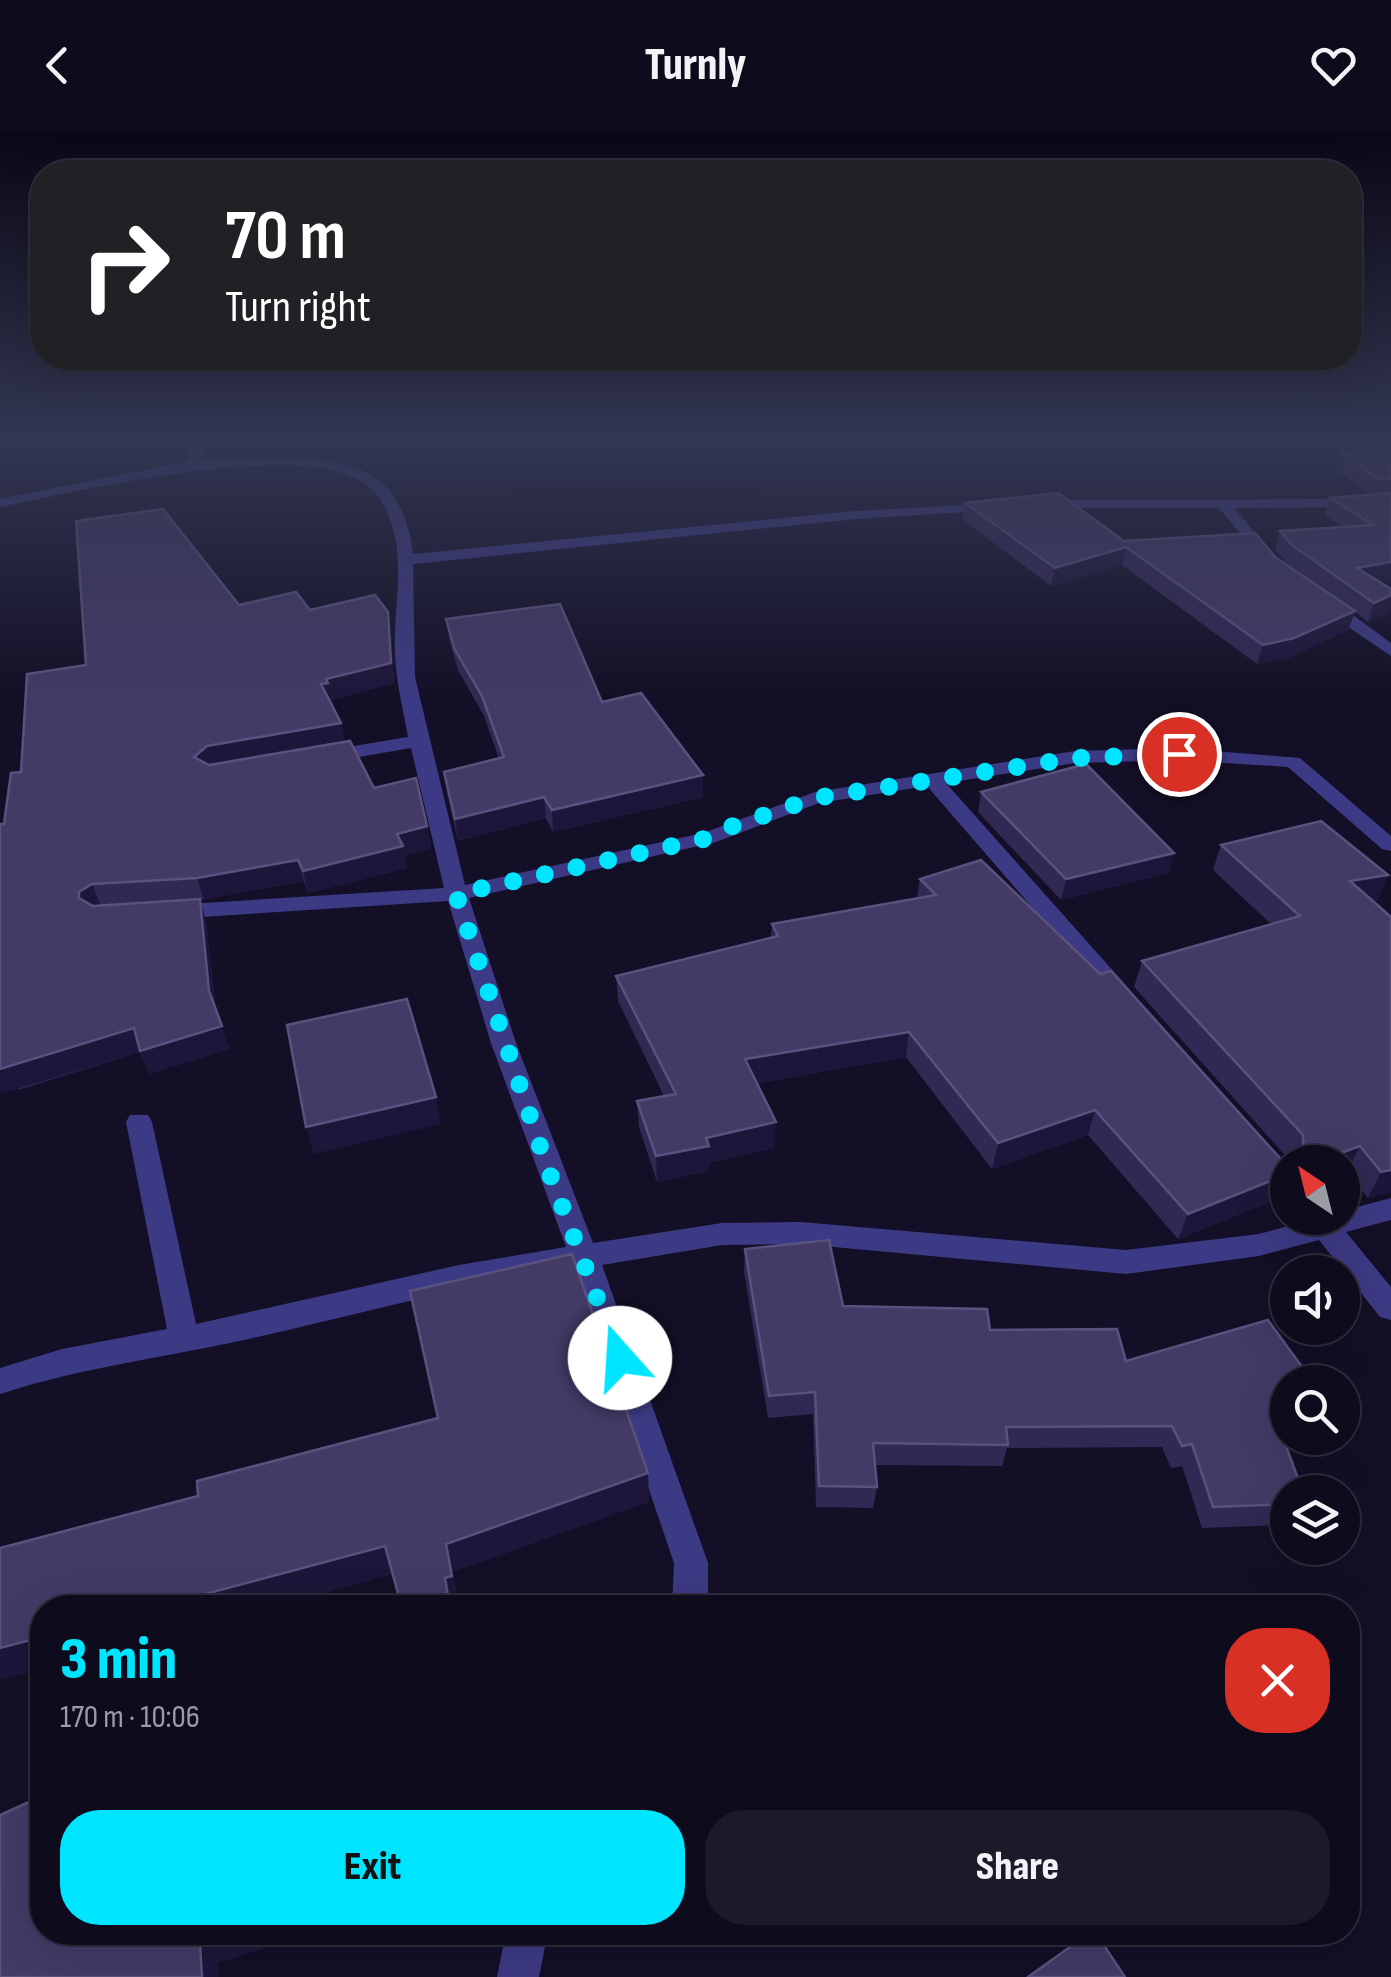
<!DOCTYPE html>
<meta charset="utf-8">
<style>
:root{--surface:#0e0b1c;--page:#1c1929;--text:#f1f3f6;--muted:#9b9ba3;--line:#2e2b3b;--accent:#00e5ff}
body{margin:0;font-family:"Sofia Sans Condensed",sans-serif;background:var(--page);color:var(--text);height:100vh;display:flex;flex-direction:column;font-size:38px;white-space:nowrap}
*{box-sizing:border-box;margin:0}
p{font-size:32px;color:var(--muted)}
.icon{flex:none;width:55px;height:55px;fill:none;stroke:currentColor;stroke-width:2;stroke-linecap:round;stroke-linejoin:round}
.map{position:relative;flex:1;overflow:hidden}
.drawer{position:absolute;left:30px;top:1465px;width:1330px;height:350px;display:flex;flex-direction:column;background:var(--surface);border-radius:40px;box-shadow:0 10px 40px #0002,0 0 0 2px var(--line)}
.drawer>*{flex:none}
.banner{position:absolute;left:30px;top:30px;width:1332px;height:210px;border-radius:40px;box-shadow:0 10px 40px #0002,0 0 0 2px var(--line);background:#202124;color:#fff;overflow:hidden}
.needle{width:65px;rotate:325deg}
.tools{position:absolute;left:1270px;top:1015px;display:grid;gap:20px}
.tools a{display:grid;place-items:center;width:90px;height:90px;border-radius:50%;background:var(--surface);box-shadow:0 10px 40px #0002,0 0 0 2px var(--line);font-size:50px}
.pin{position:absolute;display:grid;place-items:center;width:85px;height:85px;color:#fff;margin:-42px;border:5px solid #fff;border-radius:50%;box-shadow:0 2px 10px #0007}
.me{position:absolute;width:110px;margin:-55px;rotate:341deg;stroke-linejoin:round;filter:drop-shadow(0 0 8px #0008)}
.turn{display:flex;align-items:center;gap:35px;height:210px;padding:0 30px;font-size:45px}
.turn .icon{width:130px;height:130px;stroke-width:2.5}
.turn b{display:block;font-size:70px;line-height:85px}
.round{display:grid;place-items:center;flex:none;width:105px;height:105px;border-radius:40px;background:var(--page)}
.head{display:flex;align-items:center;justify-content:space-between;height:170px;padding:0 30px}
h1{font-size:60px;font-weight:800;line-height:75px;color:var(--accent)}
.cta{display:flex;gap:20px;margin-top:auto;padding:20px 30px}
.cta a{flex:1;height:115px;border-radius:40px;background:var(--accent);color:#111;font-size:40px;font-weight:800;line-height:115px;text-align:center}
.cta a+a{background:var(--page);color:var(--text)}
header{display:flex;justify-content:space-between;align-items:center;height:130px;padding:0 30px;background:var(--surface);font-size:45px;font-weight:800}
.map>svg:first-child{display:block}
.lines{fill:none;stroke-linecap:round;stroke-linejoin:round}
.street{fill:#3d3a85;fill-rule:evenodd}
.wall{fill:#312854}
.shaded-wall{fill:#1d163a}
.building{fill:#433a66;stroke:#5a527e;stroke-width:2.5}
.route{stroke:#00e5ff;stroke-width:18;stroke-dasharray:0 32.4}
</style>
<header><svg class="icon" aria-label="back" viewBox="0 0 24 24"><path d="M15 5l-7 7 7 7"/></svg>Turnly<svg class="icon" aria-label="heart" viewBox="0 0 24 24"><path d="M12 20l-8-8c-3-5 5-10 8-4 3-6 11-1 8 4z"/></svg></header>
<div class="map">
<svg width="1391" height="1847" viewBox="0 0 1391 1847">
<rect width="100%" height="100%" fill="#130f26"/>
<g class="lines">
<!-- street -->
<g class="street">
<path d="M 189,310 L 203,310 L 203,330 C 247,328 342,321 378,349 C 400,367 410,397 413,424 L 856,381 L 1001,373 L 1001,379 L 996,380 L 856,389 L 413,434 L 415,547 L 465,755 L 703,703 L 815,662 L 1075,621 L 1179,618 L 1300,628 L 1391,706 L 1391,721 L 1382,719 L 1288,637 L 1179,630 L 1075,633 L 946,653 L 1131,861 L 1135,867 L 1123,875 L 1115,873 L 927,656 L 819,673 L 716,712 L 469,768 L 516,913 L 593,1113 L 722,1093 L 801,1092 L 1126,1120 L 1259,1104 L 1306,1091 L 1304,1088 L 1342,1088 L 1342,1081 L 1391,1068 L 1391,1090 L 1346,1102 L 1391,1157 L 1391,1190 L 1380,1187 L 1319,1110 L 1259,1126 L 1126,1144 L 801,1114 L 722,1115 L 602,1135 L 708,1433 L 708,1478 L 672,1478 L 674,1433 L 574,1139 C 465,1154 360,1184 253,1208 C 168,1227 83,1237 0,1264 L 0,1238 L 62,1219 L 167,1199 L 126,992 L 130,985 L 148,985 L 152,992 L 196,1194 L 459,1135 L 566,1117 L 491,913 L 448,771 L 171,789 L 160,782 L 171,775 L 444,758 L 411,618 L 324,633 L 314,627 L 324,621 L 408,607 C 403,579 396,552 395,524 C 393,481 405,436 392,395 C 388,381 380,365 368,356 C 308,305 75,362 0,377 L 0,369 L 189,331 Z"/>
<path d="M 1391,369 L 1391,377 L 1234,378 L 1278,429 L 1270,434 L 1264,432 L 1219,378 L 1036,378 L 1029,374 L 1036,370 Z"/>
<path d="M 1319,469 L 1331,469 L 1391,513 L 1391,526 L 1319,477 Z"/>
<path d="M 506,1802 L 548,1802 L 539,1847 L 497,1847 Z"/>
</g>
</g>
<!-- wall -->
<g class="wall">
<path d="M 1391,321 L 1391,450 L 1379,452 L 1391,459 L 1390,481 L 1368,492 L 1355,482 L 1348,500 L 1288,528 L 1257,534 L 1122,435 L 1051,456 L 963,390 L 965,373 L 1124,411 L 1275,427 L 1325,461 L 1287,433 L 1275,419 L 1280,401 L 1343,397 L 1325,385 L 1330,368 L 1369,365 L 1335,339 L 1341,322 Z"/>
<path d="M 239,475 L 310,480 L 391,502 L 394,553 L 332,570 L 333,574 L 331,574 L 341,593 L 345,612 L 374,658 L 427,696 L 431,718 L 405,725 L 407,738 L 308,763 L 304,751 L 200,770 L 206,791 L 216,880 L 229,919 L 149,944 L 140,922 L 18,960 L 4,694 L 21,642 L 86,535 Z"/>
<path d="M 446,489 L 602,572 L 703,667 L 553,702 L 546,688 L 458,711 L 447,663 L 444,642 L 499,629 L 484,586 L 458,540 L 449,509 Z"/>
<path d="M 981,662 L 1174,723 L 1168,743 L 1061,770 L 978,682 Z"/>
<path d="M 1221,715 L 1388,745 L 1377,771 L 1373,772 L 1391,1062 L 1368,1068 L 1347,1042 L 1342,1043 L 1342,1032 L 1291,1032 L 1134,857 L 1142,831 L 1271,794 L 1213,740 Z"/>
<path d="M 920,749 L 1285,1066 L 1178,1109 L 1088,1005 L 992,1039 L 906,927 L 757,953 L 774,1018 L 709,1033 L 709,1041 L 657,1052 L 639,997 L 637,971 L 664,966 L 618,871 L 616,846 L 771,808 L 772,794 L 917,768 Z"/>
<path d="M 745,1119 L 843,1176 L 990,1200 L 1126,1231 L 1285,1313 L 1288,1395 L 1202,1398 L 1182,1336 L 1171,1338 L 1162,1317 L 1007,1318 L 1002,1336 L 875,1335 L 877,1357 L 873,1378 L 816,1377 L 813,1284 L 768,1288 L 744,1142 Z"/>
</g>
<!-- shaded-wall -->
<g class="shaded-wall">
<path d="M 1126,417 L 1122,435 L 1051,456 L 1055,438 Z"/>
<path d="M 1391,432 L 1391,450 L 1350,456 L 1357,438 Z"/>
<path d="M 1391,465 L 1390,481 L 1368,492 L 1374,473 Z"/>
<path d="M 1355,481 L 1348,500 L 1288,528 L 1257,534 L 1263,515 Z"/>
<path d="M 388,482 L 391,502 L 394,553 L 332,570 L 333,574 L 326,575 L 321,554 Z"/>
<path d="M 341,593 L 345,614 L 213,637 L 194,627 L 207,616 Z"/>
<path d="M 703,645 L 703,667 L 553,702 L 552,680 Z"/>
<path d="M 544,667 L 546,688 L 458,711 L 455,689 Z"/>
<path d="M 427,696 L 431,718 L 405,725 L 407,738 L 308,763 L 303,741 L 397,704 Z"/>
<path d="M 1174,723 L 1168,743 L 1061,770 L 1066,749 Z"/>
<path d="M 298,730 L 304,751 L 204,770 L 197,748 Z"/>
<path d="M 1388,745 L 1377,771 L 1339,776 L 1350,751 Z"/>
<path d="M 92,754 L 101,776 L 88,784 L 79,768 L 79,762 Z"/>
<path d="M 200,769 L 206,791 L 216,883 L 209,861 Z"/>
<path d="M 222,896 L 229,919 L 149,944 L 140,922 L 0,964 L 0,939 L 134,898 Z"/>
<path d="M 909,902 L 906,927 L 744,955 L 745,929 Z"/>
<path d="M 436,967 L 441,994 L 314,1024 L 306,997 Z"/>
<path d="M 1095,980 L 1088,1005 L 992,1039 L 998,1013 Z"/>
<path d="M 776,992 L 774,1018 L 709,1033 L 709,1041 L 657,1052 L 656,1026 L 706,1008 Z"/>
<path d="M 1360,1016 L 1347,1042 L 1342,1043 L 1342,1032 L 1316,1032 Z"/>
<path d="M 1391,1040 L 1391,1062 L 1368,1068 L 1381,1042 Z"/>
<path d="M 1288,1044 L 1288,1061 L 1285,1066 L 1178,1109 L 1188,1084 Z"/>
<path d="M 1288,1294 L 1288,1308 L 1303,1308 L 1267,1319 L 1279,1297 Z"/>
<path d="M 648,1343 L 649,1372 L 453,1442 L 459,1473 L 453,1475 L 453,1478 L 450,1478 L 445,1448 L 446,1414 Z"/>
<path d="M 385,1416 L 394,1444 L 271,1478 L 153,1478 Z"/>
<path d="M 42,1507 L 42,1539 L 0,1550 L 0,1518 Z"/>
<path d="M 236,1802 L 315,1802 L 218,1833 L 219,1847 L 202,1847 L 200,1814 Z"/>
</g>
<!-- building -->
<g class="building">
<path d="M 1391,321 L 1391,349 L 1376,348 L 1341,322 Z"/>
<path d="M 1058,363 L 1124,411 L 1255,403 L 1275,427 L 1355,481 L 1294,508 L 1263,515 L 1126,417 L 1055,438 L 965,373 Z"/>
<path d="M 1391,363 L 1391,432 L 1357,438 L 1391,459 L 1391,465 L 1374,473 L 1292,415 L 1280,401 L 1373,395 L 1330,368 Z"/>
<path d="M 163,379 L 239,475 L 296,462 L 310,480 L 375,465 L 388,482 L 391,533 L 326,549 L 328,553 L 321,554 L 341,593 L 207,616 L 194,627 L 209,635 L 350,611 L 374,658 L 416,648 L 427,696 L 397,704 L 403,716 L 303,741 L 298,730 L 197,748 L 92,754 L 79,762 L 79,768 L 93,776 L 200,769 L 209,861 L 222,896 L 140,921 L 134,898 L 0,939 L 0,694 L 4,694 L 11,643 L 21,642 L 27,544 L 86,535 L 76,391 Z"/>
<path d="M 560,474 L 602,572 L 641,563 L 703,645 L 552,680 L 544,667 L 455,689 L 444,642 L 504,627 L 482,566 L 455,520 L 446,489 Z"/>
<path d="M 1086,634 L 1174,723 L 1066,749 L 981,662 Z"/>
<path d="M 1321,691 L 1388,745 L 1350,751 L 1391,787 L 1391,1040 L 1381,1042 L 1360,1016 L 1316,1032 L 1303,1032 L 1303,1005 L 1142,831 L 1300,786 L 1221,715 Z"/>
<path d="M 981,730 L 1100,844 L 1111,841 L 1288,1037 L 1288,1044 L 1188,1084 L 1095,980 L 998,1013 L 909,902 L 745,929 L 776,992 L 706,1008 L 709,1016 L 656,1026 L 637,971 L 676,964 L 616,846 L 778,806 L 772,794 L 936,765 L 920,749 Z"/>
<path d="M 407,869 L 436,967 L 306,997 L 287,895 Z"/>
<path d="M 829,1110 L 843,1176 L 987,1179 L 990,1200 L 1117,1199 L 1126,1231 L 1268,1190 L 1313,1252 L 1288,1252 L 1288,1294 L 1279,1297 L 1303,1362 L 1288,1362 L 1288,1374 L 1213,1377 L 1192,1314 L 1182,1316 L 1172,1296 L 1006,1297 L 1008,1315 L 873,1313 L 877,1357 L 819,1356 L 815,1262 L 769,1266 L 745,1119 Z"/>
<path d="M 572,1124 L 648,1343 L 446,1414 L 452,1446 L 445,1448 L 450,1478 L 402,1478 L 385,1416 L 153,1478 L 42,1478 L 42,1507 L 0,1518 L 0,1418 L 198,1366 L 197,1351 L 438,1288 L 410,1161 Z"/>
<path d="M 42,1666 L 42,1802 L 236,1802 L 200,1814 L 202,1847 L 0,1847 L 0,1685 Z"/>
<path d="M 1091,1802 L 1095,1802 L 1125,1847 L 1028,1847 Z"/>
</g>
<!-- sky -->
<linearGradient id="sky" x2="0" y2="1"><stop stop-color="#0a0815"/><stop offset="0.54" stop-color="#333752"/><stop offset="1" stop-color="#333752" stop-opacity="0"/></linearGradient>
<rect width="1391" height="569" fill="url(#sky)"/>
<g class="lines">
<!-- route -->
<path class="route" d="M 620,1228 L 546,1034 L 456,764 L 708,708 L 730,697 L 815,668 L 1075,628 L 1179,624"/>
</g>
</svg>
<div class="tools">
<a><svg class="needle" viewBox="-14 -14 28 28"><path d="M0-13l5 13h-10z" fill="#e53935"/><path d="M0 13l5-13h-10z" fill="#9b9ba3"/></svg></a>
<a><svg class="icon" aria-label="sound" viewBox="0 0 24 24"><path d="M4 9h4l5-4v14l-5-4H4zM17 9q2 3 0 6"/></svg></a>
<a><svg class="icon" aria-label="search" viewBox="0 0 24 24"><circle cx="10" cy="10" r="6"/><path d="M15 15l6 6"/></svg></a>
<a><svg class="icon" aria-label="layers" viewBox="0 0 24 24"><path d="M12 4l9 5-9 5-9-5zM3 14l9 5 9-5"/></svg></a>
</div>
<div class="pin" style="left:1179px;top:624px;background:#d93025"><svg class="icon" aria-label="arrive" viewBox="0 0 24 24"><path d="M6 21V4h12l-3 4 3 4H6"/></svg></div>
<svg class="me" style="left:620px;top:1228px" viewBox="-20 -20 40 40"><circle r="19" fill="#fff"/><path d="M0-13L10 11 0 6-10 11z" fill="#00e5ff"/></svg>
<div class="banner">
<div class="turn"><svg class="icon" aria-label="right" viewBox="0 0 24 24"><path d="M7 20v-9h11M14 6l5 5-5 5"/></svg><div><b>70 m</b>Turn right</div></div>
</div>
<section class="drawer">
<div class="head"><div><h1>3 min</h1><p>170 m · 10:06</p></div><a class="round" style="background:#d93025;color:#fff"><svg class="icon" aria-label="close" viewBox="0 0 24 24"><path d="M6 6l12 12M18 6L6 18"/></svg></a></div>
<div class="cta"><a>Exit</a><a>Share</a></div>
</section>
</div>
